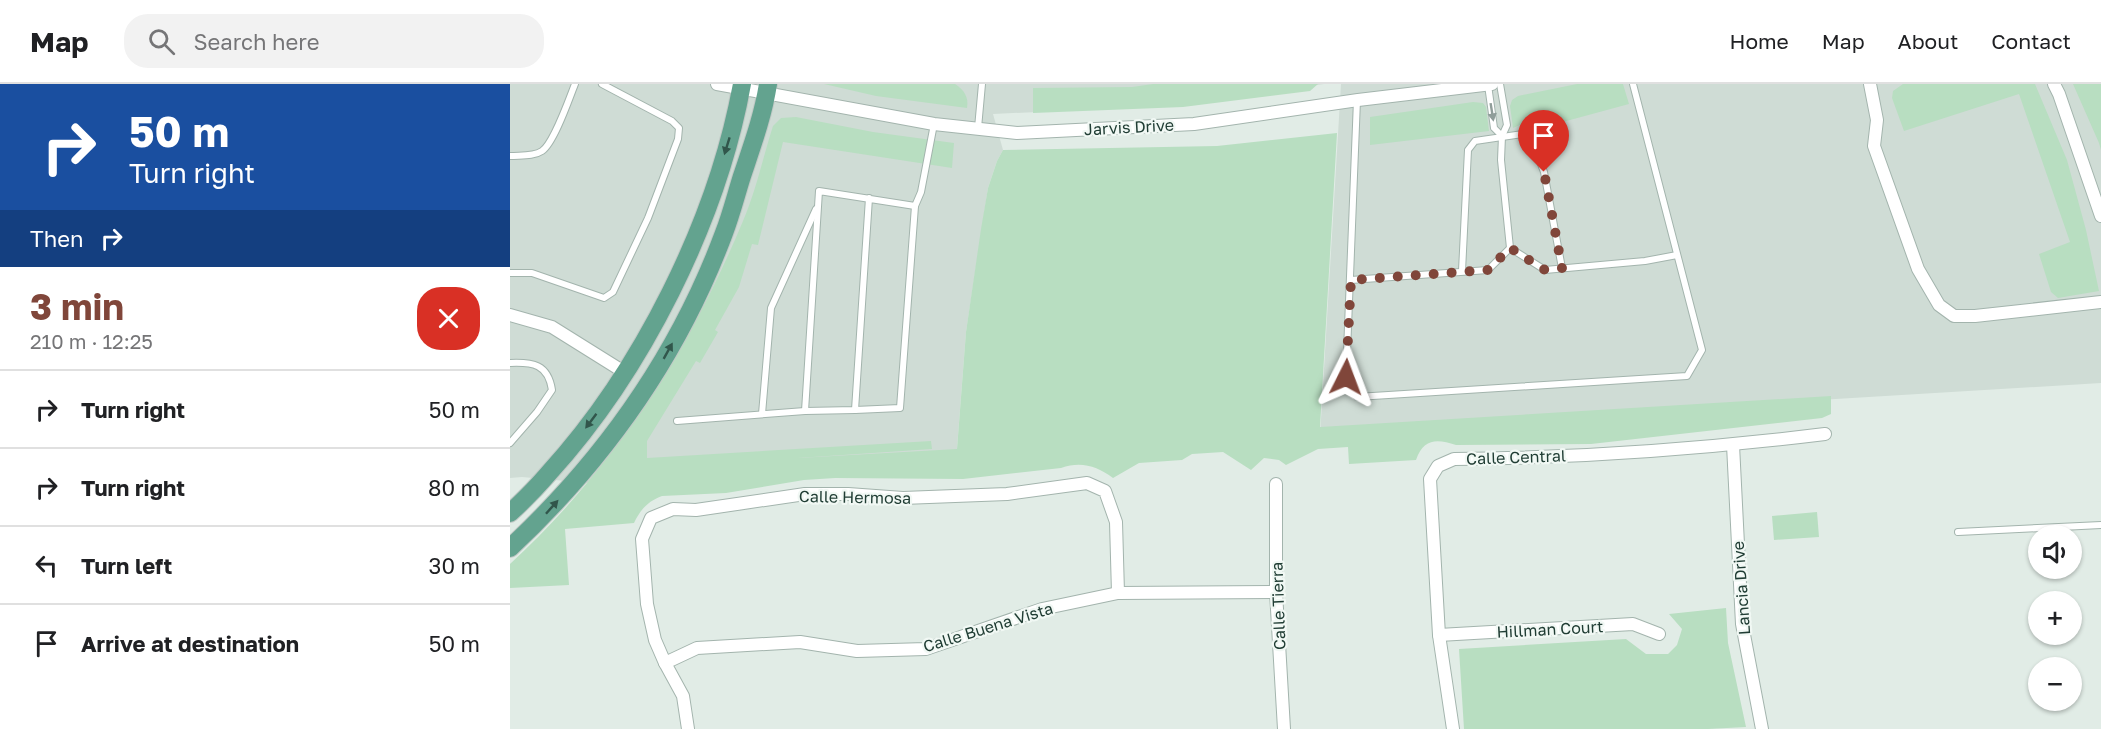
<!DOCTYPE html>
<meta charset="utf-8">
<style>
:root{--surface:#fff;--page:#f2f2f2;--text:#202124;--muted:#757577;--line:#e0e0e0;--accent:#80463a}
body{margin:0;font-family:"Golos Text",sans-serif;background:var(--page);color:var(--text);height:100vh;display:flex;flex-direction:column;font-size:22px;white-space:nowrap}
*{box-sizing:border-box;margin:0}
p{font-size:20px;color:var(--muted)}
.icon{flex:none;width:33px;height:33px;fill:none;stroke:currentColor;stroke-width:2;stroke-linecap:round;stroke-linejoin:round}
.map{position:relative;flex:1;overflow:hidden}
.details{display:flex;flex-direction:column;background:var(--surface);width:510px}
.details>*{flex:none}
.top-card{background:#1a4fa0;color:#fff;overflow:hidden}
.tools{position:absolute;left:1518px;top:441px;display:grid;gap:12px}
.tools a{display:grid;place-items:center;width:54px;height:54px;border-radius:50%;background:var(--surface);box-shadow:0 2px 4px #0004;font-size:30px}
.pin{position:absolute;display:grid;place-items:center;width:51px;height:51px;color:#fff;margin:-62px -26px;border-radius:50% 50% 50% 0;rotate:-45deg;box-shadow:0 0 6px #0007}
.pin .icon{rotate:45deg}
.me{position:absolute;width:66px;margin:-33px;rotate:3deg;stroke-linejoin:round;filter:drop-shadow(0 0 4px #0008)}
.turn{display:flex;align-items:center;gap:21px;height:126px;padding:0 30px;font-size:27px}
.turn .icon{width:78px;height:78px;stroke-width:2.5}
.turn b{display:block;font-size:42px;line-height:51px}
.then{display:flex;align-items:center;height:57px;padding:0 30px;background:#0003;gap:12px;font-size:22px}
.round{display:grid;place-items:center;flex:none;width:63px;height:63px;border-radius:24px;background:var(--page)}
.head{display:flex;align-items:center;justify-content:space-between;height:102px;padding:0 30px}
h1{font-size:36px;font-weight:700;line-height:45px;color:var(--accent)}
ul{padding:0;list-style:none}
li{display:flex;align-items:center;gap:18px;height:78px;padding:0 30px;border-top:2px solid var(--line)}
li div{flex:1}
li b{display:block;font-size:22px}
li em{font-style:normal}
header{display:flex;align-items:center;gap:36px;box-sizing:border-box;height:84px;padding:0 30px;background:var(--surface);border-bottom:2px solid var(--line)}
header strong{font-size:28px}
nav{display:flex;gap:33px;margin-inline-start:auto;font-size:21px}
.search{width:420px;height:54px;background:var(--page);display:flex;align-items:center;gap:15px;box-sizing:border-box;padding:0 21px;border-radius:24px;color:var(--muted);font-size:22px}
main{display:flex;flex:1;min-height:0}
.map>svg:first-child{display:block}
.built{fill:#cfdcd5}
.green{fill:#b8dec1}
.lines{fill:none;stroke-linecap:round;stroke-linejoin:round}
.lane-casing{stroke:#a3b4ad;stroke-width:8}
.street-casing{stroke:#a3b4ad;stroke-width:14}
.primary-casing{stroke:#c1c9c6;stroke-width:20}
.lane{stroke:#fff;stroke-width:6}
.street{stroke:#fff;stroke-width:12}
.primary{stroke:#63a38f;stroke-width:18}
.oneway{fill:#909e9a}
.oneway2{fill:#31564b}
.route{stroke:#80463a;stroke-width:10;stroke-dasharray:0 18}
.labels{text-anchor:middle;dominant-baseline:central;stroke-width:4.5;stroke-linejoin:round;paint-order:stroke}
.street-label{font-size:16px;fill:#203d34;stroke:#f1f8f4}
</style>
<header>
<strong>Map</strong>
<div class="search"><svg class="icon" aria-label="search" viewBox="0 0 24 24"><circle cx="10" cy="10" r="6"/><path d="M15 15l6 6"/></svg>Search here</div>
<nav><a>Home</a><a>Map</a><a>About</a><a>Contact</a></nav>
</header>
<main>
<section class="details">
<div class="top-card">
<div class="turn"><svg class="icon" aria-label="right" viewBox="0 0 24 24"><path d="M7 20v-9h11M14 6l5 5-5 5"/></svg><div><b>50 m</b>Turn right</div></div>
<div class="then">Then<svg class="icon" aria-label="right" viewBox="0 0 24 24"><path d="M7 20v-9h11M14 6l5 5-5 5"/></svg></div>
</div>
<div class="head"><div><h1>3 min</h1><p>210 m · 12:25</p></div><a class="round" style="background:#d93025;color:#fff"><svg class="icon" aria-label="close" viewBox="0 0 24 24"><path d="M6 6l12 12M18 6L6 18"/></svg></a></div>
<ul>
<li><svg class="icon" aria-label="right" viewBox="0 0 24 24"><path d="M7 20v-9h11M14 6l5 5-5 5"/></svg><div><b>Turn right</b></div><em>50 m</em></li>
<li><svg class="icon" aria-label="right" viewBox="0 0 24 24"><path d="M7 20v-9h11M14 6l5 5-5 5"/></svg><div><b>Turn right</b></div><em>80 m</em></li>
<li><svg class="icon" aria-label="left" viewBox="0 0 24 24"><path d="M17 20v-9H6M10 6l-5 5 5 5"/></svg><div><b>Turn left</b></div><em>30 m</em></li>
<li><svg class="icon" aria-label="arrive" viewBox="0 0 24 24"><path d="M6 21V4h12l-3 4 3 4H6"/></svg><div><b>Arrive at destination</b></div><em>50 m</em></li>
</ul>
</section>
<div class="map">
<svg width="1591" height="645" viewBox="0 0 1591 645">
<rect width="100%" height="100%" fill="#e1ece6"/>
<!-- built -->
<g class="built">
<path d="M 0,0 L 814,0 L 658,22 L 483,30 L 493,66 L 487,77 L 478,104 L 456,248 L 446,377 L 88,400 L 12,393 L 0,394 Z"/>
<path d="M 831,0 L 1591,0 L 1591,299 L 1276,318 L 810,352 Z"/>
</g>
<!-- green -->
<g class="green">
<path d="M 314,0 L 445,0 C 454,6 459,13 457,24 L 366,12 Z"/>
<path d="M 643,0 L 808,0 L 800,7 L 673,23 L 523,29 L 523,4 L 622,3 Z"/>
<path d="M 1067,0 L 1113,0 L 1119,20 L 1038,42 L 1033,31 L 1003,44 L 1000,22 L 1002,16 L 1008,12 Z"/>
<path d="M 1393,0 L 1525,0 L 1557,76 L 1576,146 L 1589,207 L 1548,214 L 1541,208 L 1529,170 L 1560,158 L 1509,10 L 1394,47 L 1382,14 L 1383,7 Z"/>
<path d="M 1563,0 L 1591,0 L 1591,66 L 1589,59 Z"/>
<path d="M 963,18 L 973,19 L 976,23 L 979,47 L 860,61 L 860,33 Z"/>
<path d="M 286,33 L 363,48 L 444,59 L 442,84 L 273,58 L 248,161 L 242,160 L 229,203 L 205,246 L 208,248 L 190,279 L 186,277 L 137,357 L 137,374 L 421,357 L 422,365 L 288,374 L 447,365 L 456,248 L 471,145 L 478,104 L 487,77 L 493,66 L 707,62 L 827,49 L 810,343 L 1321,312 L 1321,330 L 1312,334 L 1081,360 L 946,361 C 927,355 914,354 906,376 L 839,380 L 838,363 L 808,365 L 776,381 L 769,376 L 754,374 L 741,386 L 713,368 L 682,370 L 672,376 L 629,379 L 603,394 C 587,382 571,377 551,384 L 453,395 L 325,394 L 294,396 L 216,409 L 152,412 C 138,417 130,426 124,439 L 55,445 L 59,501 L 0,504 L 0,480 C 101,388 181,263 233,137 C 246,107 253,73 263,42 L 271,34 Z"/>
<path d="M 1307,428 L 1309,453 L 1264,456 L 1262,432 Z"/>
<path d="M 1216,524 L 1218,559 L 1236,643 L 1198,645 L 954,645 L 949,565 L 1116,555 L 1136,570 L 1158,570 L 1167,561 L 1172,545 L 1159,530 Z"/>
</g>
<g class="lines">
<!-- lane casing -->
<g class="lane-casing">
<g id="lane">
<path d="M 990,0 L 997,41 L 992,52 L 991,76 L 1000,164 L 1035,186 L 1135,177 L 1167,171"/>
<path d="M 978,1 L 984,44 L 992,52"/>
<path d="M 847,16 L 836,293 L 847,313 L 1177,292 L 1192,266 L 1123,0"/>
<path d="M 468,44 L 472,0"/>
<path d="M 0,72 C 10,71 23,73 32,67 C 44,59 59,15 65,0"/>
<path d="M 359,114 L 345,326 L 295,327 L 309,107 L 405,122 L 411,108 L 424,40"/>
<path d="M 952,187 L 958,66 L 965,57 L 1019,49 L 1034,88 L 1052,184"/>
<path d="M 0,189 L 22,189 L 94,214 L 103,208 L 138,134 L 168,55 L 169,44 L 162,37 L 92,0"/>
<path d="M 841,196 L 978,186 L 1000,164"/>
<path d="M 0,279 C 23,278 38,280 42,306 L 27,328 L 0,359"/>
<path d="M 345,326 L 390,324 L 405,122"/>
<path d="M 252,330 L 261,224 L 306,125"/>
<path d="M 167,337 L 295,327"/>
<path d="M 1448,448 L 1591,441"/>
</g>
</g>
<!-- street casing -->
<g class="street-casing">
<g id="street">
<path d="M 207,0 L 424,40 L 507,49 L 684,40 L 848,16 L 982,0"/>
<path d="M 1360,0 L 1367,36 L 1364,62 L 1408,185 L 1429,221 L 1444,232 L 1465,232 L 1591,218"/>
<path d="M 1544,0 L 1549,10 L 1591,132"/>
<path d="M 0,231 L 42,243 L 114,288"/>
<path d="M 1223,361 L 1232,540 L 1252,645"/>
<path d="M 766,400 L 766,508 L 774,645"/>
<path d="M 929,551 L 1123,540 L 1149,550"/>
<path d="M 155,579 L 145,556 L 137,520 L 132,455 L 141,434 L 163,425 L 186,426 L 295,410 L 338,410 L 393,414 L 497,410 L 577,399 L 595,407 L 606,438 L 608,509"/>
<path d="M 178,645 L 173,612 L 155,579 L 187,564 L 290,558 L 347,567 L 416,565 L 532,525 L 608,509 L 766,508"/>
<path d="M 943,645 L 929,551 L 920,395 L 928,382 L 944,375 C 1068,374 1192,365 1315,350"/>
</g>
</g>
<!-- primary casing -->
<g class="primary-casing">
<g id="primary">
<path d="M 0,429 C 13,417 26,404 38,390 C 132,287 207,137 232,0"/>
<path d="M 0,464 C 94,376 169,270 214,149 C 221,131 226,111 232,92 C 242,62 253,32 258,0"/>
</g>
</g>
<!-- lane -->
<use href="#lane" class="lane"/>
<!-- street -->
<use href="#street" class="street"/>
<!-- primary -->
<use href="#primary" class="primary"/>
</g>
<!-- one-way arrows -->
<defs><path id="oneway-solid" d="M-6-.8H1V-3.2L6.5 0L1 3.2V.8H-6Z" transform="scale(1.5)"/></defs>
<use class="oneway" href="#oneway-solid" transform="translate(982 28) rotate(81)"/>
<g class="oneway2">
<use href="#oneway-solid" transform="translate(217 62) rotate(107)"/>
<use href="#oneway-solid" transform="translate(158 267) rotate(-61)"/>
<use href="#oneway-solid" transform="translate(81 337) rotate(127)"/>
<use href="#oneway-solid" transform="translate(42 423) rotate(-48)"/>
</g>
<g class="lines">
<!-- route -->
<path class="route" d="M 836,293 L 841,196 L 978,186 L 1000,164 L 1035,186 L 1052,184 L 1034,88"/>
</g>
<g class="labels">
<!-- street labels -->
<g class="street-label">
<text transform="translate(619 43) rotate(-3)">Jarvis Drive</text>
<text transform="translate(1006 373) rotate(-2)">Calle Central</text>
<text transform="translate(345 413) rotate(1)">Calle Hermosa</text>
<text transform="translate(1231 504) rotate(-94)">Lancia Drive</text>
<text transform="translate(768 522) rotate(-92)">Calle Tierra</text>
<text transform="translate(478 543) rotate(-17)">Calle Buena Vista</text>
<text transform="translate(1040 545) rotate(-3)">Hillman Court</text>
</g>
</g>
</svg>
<div class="tools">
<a><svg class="icon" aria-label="sound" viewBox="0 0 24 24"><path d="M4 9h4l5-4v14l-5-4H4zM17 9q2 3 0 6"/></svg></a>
<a>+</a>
<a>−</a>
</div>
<div class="pin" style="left:1034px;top:88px;background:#d93025"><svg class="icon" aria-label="arrive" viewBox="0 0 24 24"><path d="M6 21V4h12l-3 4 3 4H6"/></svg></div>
<svg class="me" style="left:836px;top:293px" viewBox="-20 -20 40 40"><path d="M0-17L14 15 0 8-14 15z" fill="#80463a" stroke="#fff" stroke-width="4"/></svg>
</div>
</main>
